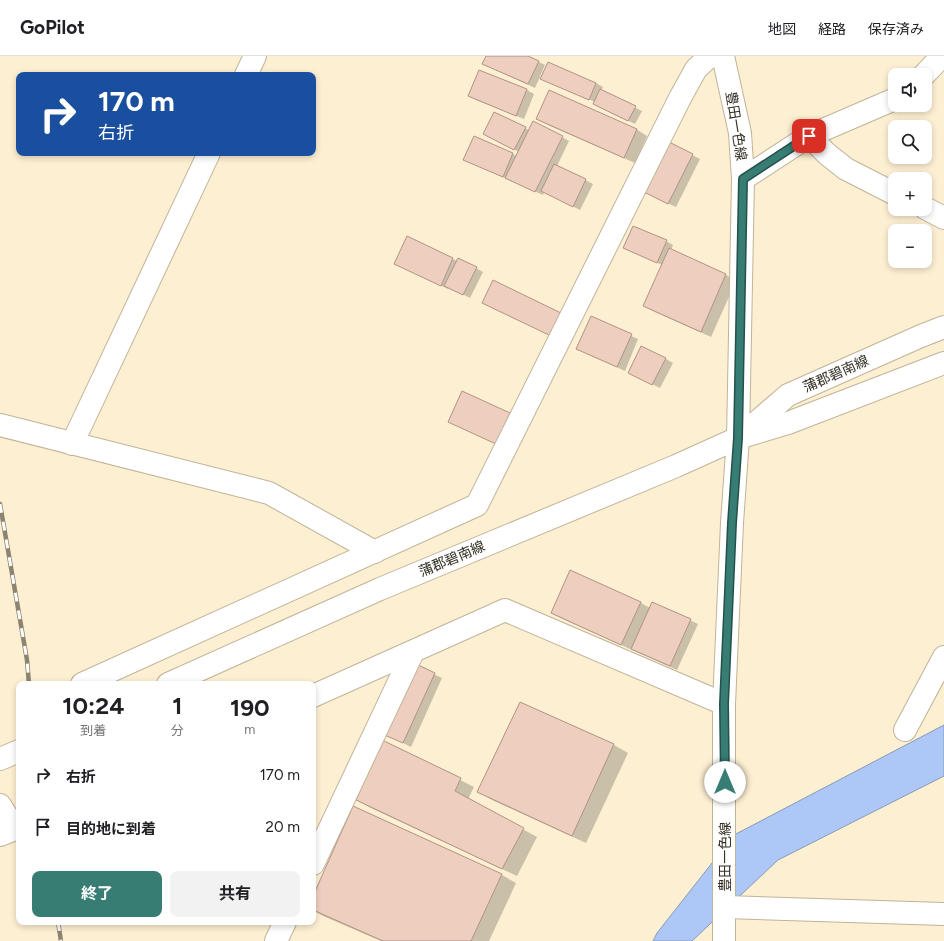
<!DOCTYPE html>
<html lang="ja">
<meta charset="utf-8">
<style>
:root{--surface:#fff;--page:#f2f2f2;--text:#202124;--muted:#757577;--line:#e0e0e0;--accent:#377d74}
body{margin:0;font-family:Figtree,"Noto Sans JP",sans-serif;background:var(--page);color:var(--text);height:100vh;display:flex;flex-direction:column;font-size:15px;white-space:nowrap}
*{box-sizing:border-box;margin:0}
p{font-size:13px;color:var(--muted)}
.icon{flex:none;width:22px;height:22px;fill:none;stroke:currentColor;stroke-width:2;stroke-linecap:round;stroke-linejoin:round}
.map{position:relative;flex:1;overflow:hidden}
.side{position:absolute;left:16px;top:625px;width:300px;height:244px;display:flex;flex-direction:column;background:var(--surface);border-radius:8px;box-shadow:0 2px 6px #0003}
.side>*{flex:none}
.top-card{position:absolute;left:16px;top:16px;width:300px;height:84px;border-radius:8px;box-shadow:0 2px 6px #0003;background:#1a4fa0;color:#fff;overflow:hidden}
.fabs{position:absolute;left:888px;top:12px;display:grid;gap:8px}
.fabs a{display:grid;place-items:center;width:44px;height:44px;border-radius:8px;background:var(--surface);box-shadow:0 2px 6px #0003;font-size:20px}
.pin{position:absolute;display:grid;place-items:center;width:34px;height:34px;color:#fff;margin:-17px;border-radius:8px;box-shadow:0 2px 6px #0006}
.me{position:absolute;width:44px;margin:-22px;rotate:0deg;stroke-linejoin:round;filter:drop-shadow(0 0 3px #0008)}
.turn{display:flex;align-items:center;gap:14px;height:84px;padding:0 16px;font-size:18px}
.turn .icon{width:52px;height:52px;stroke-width:2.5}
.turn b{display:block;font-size:28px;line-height:34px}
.eta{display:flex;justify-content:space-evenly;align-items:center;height:68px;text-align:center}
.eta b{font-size:24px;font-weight:700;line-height:28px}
.action{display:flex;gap:8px;margin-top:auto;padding:8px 16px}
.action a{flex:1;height:46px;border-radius:8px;background:var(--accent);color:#fff;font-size:16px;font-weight:700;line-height:46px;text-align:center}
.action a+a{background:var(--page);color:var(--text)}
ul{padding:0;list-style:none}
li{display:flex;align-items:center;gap:12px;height:52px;padding:0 16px}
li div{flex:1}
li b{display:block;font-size:15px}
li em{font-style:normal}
header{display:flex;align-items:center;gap:24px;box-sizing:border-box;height:56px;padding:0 20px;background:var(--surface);border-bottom:1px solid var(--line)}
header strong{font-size:19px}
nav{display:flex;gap:22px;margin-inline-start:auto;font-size:14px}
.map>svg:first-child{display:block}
.water{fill:#adc8f6;stroke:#899ab7}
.shadow{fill:#0003}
.building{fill:#eecebf;stroke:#b09384}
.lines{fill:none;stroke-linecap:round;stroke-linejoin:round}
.minor-casing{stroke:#c1b398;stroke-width:24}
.secondary-casing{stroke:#c1b398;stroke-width:24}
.primary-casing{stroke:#c1b398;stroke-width:24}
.minor{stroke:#fff;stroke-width:22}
.secondary{stroke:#fff;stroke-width:22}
.primary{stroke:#fff;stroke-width:22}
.rail-casing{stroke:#8c8370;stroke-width:4.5}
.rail{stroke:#fdfdfd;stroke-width:3;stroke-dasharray:9;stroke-linecap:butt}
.route-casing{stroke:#24514b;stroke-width:10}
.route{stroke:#377d74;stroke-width:7}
.labels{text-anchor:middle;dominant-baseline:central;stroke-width:3;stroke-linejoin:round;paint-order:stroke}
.street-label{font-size:14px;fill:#342f23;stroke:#fdfdfd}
</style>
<header>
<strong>GoPilot</strong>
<nav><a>地図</a><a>経路</a><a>保存済み</a></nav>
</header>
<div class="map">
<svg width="944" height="885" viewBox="0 0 944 885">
<rect width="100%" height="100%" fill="#fdefd2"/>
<!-- water -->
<path class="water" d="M 944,669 L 944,720 L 778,804 L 692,885 L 653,885 L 657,877 L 734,779 Z"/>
<!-- shadow -->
<g class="shadow">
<path d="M 487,0 L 526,0 L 545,9 L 535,32 L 483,8 Z"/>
<path d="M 548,7 L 596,27 L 603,31 L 601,35 L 642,55 L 635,68 L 601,52 L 595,46 L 542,23 Z"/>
<path d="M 479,15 L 527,34 L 534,38 L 524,63 L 476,44 L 469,40 Z"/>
<path d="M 537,63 L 636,73 L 647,80 L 635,107 L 548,69 Z"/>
<path d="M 525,72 L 529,74 L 562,81 L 569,85 L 557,110 L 593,128 L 580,154 L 544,136 L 543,139 L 472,107 L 474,81 L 517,100 L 519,96 L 492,82 Z"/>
<path d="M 665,85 L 700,103 L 676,151 L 648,138 Z"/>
<path d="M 407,182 L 457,205 L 476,212 L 483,216 L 470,242 L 449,231 L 448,233 L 402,211 Z"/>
<path d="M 666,185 L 673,189 L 671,194 L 726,219 L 736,225 L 711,281 L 655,256 L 644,250 L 662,209 L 624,192 Z"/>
<path d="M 591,262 L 638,283 L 625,315 L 577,293 Z"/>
<path d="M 666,303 L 673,307 L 660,332 L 636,320 Z"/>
<path d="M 641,547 L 650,552 L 653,547 L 698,568 L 677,614 L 563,563 L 552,557 Z"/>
<path d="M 414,609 L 442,622 L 411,691 L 383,677 Z"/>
<path d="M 521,647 L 614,689 L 628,697 L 586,787 L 492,744 L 478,736 Z"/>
<path d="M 383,685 L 474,731 L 468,743 L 537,781 L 517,820 L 371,752 L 357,744 Z"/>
<path d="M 353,751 L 502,819 L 516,827 L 489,885 L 381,885 L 323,860 L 313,854 L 313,842 Z"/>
</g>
<!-- building -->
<g class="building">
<path d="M 486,0 L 528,0 L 539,5 L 528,28 L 482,8 Z"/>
<path d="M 548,6 L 596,27 L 589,44 L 540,23 Z"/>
<path d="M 479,14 L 527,33 L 516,60 L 468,40 Z"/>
<path d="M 600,33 L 636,50 L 628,65 L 593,48 Z"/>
<path d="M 549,34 L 637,73 L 624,102 L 536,63 Z"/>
<path d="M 494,56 L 526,71 L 514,94 L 483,78 Z"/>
<path d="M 533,65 L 563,80 L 535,136 L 505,122 Z"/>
<path d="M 474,80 L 513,97 L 503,121 L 463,104 Z"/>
<path d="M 665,84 L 693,98 L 668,148 L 640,134 Z"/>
<path d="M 554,108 L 586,123 L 573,151 L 541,135 Z"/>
<path d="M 633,170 L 667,184 L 657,207 L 623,192 Z"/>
<path d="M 407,180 L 453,202 L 441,230 L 394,208 Z"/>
<path d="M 669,192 L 726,218 L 701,276 L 643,250 Z"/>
<path d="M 458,202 L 477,211 L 463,239 L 444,230 Z"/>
<path d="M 493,224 L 563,258 L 551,280 L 482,247 Z"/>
<path d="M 591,260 L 632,278 L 617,311 L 576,293 Z"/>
<path d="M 641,290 L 666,302 L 652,329 L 628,317 Z"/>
<path d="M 462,335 L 510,357 L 496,388 L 448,366 Z"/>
<path d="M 570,514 L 641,546 L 621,589 L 551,557 Z"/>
<path d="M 652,546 L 691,563 L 670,610 L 631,593 Z"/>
<path d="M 414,607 L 435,617 L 403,687 L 382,678 Z"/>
<path d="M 520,646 L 614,688 L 572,780 L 477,736 Z"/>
<path d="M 382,684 L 461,722 L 455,735 L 524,772 L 502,813 L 356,744 Z"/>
<path d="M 353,750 L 502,818 L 471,885 L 383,885 L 313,854 L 313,840 Z"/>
</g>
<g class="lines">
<!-- minor casing -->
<g class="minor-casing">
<g id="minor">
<path d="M 246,19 L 255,0"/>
<path d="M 924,19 L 942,0"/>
<path d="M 809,80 L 827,98 L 846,113 L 895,138"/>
<path d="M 743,123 L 809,80 L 895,43"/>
<path d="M 925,152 L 944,162"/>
<path d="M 0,369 L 269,437 L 375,496"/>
<path d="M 72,388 L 209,97"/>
<path d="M 82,628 L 477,449 L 680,42 L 696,13 L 710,0"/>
<path d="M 313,640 L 505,554 L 724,648"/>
<path d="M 905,674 L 944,601"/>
<path d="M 0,749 L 15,773 L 0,779"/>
<path d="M 313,808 L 413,596"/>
<path d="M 725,851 L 944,858"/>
<path d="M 276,885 L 285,866"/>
</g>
</g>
<!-- secondary casing -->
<g class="secondary-casing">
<g id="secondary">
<path d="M 744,377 L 788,339 L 921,280 L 944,271"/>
<path d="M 168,628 L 380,533 L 676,410 L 738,382 L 788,367 L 944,307"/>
<path d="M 0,703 L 19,695"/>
</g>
</g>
<!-- primary casing -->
<g class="primary-casing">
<path id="primary" d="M 723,0 L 740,77 L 743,123 L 738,382 L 732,467 L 724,648 L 724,885"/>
</g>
<!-- minor -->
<use href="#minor" class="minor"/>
<!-- secondary -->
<use href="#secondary" class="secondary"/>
<!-- primary -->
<use href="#primary" class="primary"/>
<!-- rail casing -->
<g class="rail-casing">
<g id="rail">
<path d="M 0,448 L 27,604 L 29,628"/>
<path d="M 58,866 L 61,885"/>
</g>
</g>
<!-- rail -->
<use href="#rail" class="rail"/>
</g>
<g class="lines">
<!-- route casing -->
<g class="route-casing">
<path id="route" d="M 725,726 L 724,648 L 728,558 L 732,467 L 738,382 L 743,123 L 809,80"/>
</g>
<!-- route -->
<use href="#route" class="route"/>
</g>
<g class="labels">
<!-- street labels -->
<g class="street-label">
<text transform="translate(736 70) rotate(81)">豊田一色線</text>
<text transform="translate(836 318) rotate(-24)">蒲郡碧南線</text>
<text transform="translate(452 503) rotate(-23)">蒲郡碧南線</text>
<text transform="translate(725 801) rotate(-90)">豊田一色線</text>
</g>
</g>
</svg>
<div class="fabs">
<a><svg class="icon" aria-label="sound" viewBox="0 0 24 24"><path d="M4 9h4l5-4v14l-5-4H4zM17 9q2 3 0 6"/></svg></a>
<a><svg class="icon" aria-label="search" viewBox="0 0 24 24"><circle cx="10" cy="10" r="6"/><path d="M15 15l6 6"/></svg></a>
<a>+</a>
<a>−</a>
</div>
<div class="pin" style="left:809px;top:80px;background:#d93025"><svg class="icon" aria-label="arrive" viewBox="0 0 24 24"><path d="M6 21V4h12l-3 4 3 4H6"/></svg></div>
<svg class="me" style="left:725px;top:726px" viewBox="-20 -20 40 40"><circle r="19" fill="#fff"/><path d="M0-13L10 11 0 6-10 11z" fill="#377d74"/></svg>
<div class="top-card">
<div class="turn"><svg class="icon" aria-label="right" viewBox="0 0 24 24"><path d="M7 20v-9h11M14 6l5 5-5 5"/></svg><div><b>170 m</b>右折</div></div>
</div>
<section class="side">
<div class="eta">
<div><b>10:24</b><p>到着</p></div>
<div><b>1</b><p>分</p></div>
<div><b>190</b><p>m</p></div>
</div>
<ul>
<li><svg class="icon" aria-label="right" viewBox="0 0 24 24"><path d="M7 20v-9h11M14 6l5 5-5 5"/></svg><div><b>右折</b></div><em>170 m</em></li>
<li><svg class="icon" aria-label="arrive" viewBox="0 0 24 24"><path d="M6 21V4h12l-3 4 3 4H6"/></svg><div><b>目的地に到着</b></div><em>20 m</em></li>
</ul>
<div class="action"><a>終了</a><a>共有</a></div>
</section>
</div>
